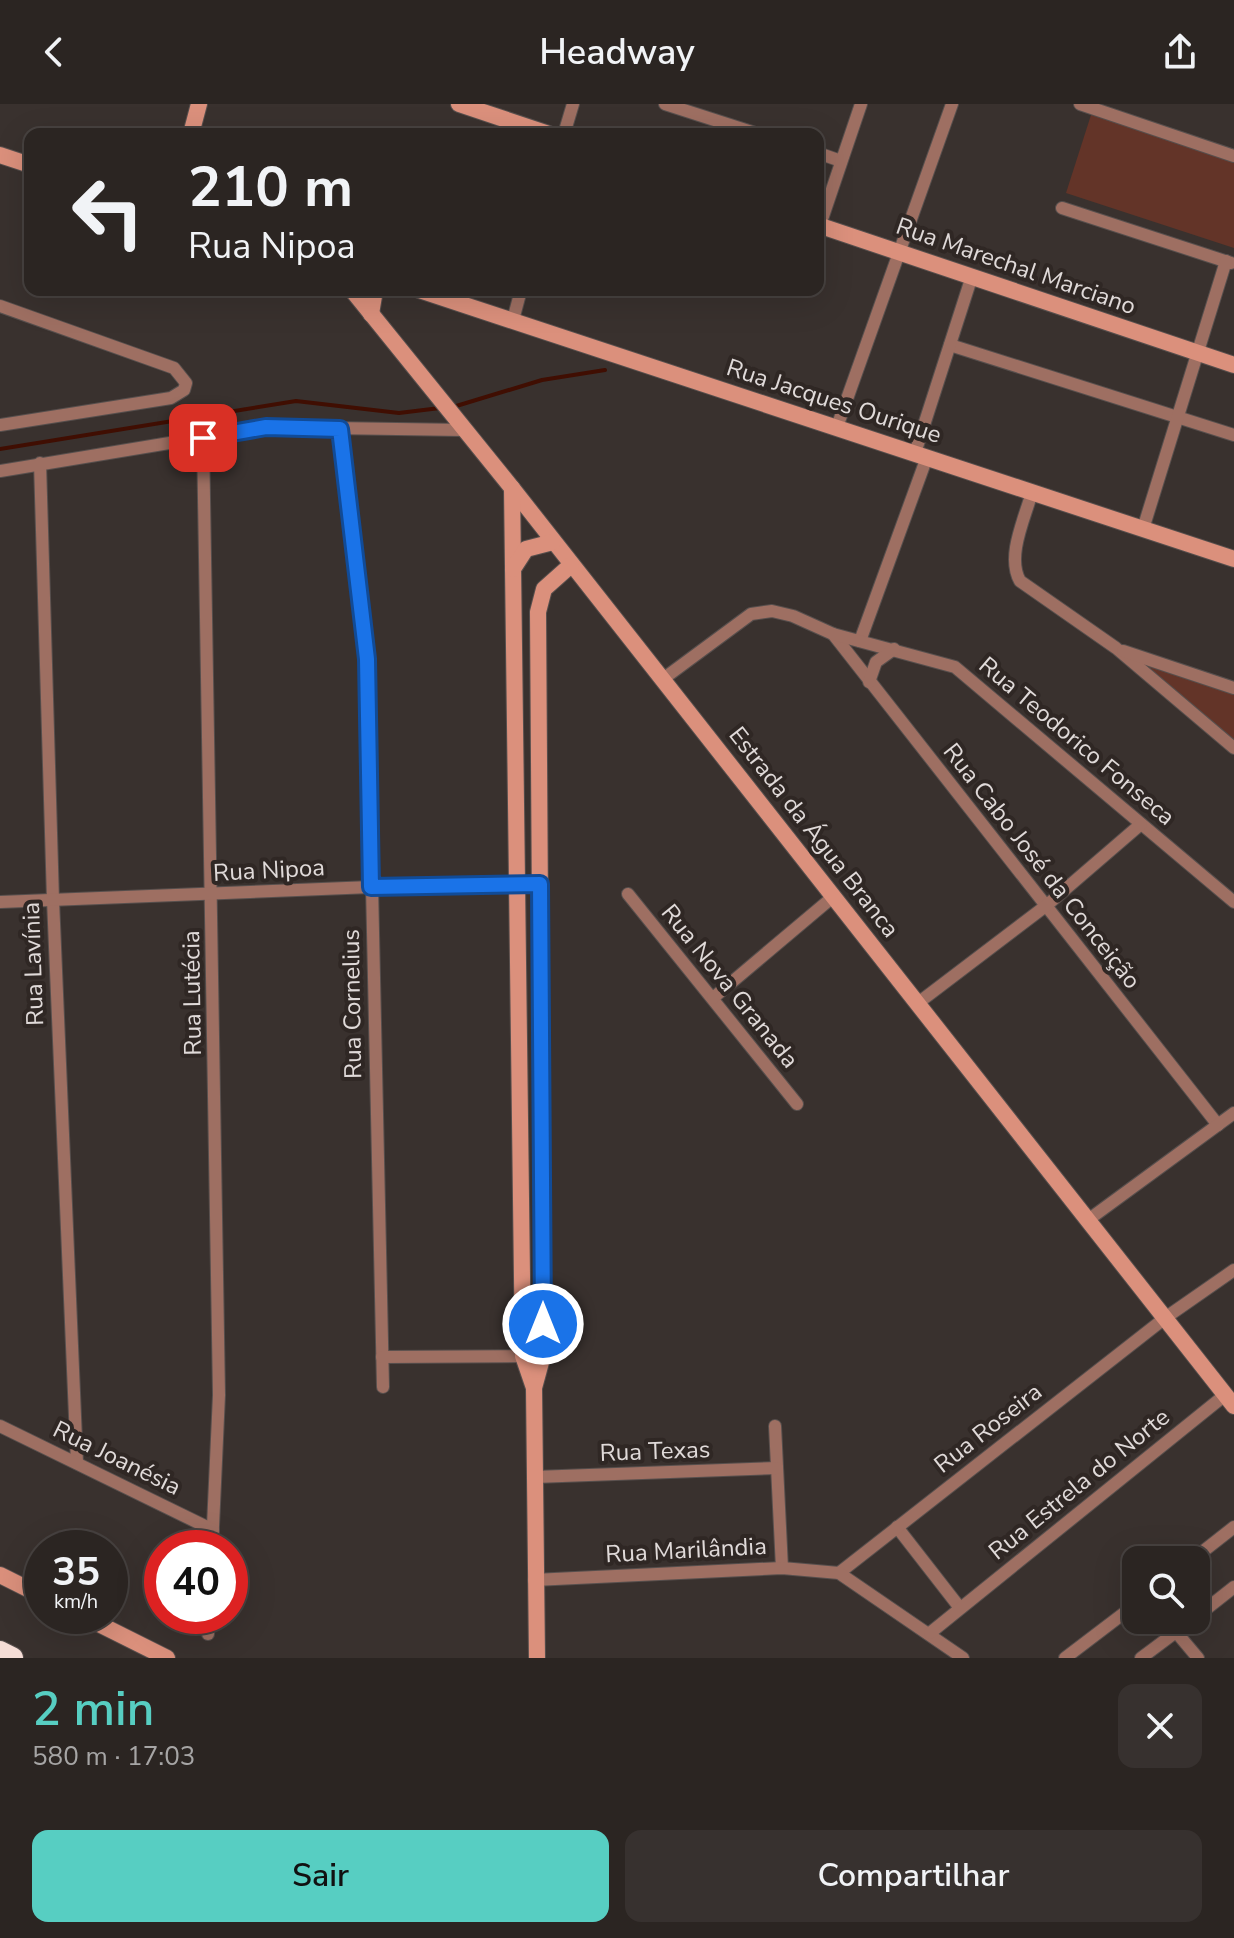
<!DOCTYPE html>
<html lang="pt">
<meta charset="utf-8">
<style>
:root{--surface:#2b2522;--page:#37312f;--text:#f1f3f6;--muted:#a6a5a5;--line:#474240;--accent:#57cec2}
body{margin:0;font-family:"Nunito Sans",sans-serif;background:var(--page);color:var(--text);height:100vh;display:flex;flex-direction:column;font-size:30px;white-space:nowrap}
*{box-sizing:border-box;margin:0}
p{font-size:26px;color:var(--muted)}
.icon{flex:none;width:44px;height:44px;fill:none;stroke:currentColor;stroke-width:2;stroke-linecap:round;stroke-linejoin:round}
.map{position:relative;height:1554px;overflow:hidden}
.drawer{display:flex;flex-direction:column;background:var(--surface);flex:1}
.drawer>*{flex:none}
.banner{position:absolute;left:24px;top:24px;width:800px;height:168px;border-radius:16px;box-shadow:0 8px 32px #0002,0 0 0 2px var(--line);background:#2b2522;color:var(--text);overflow:hidden}
.tools{position:absolute;left:1122px;top:1442px;display:grid;gap:16px}
.tools a{display:grid;place-items:center;width:88px;height:88px;border-radius:16px;background:var(--surface);box-shadow:0 8px 32px #0002,0 0 0 2px var(--line);font-size:40px}
.speed{position:absolute;left:24px;top:1426px;display:flex;gap:16px;font-size:40px;font-weight:700;text-align:center}
.speed>*{display:grid;place-content:center;width:104px;height:104px;border-radius:50%;background:var(--surface);box-shadow:0 8px 32px #0002,0 0 0 2px var(--line);line-height:1}
.speed small{font-size:20px;font-weight:400}
.speed .limit{border:12px solid #d22;background:#fff;color:#111}
.pin{position:absolute;display:grid;place-items:center;width:68px;height:68px;color:#fff;margin:-34px;border-radius:16px;box-shadow:0 4px 12px #0006}
.me{position:absolute;width:88px;margin:-44px;rotate:0deg;stroke-linejoin:round;filter:drop-shadow(0 0 6px #0008)}
.turn{display:flex;align-items:center;gap:28px;height:168px;padding:0 32px;font-size:36px}
.turn .icon{width:104px;height:104px;stroke-width:2.5}
.turn b{display:block;font-size:56px;line-height:68px}
.round{display:grid;place-items:center;flex:none;width:84px;height:84px;border-radius:16px;background:var(--page)}
.head{display:flex;align-items:center;justify-content:space-between;height:136px;padding:0 32px}
h1{font-size:48px;font-weight:600;line-height:60px;color:var(--accent)}
.primary-button{display:flex;gap:16px;margin-top:auto;padding:16px 32px}
.primary-button a{flex:1;height:92px;border-radius:16px;background:var(--accent);color:#111;font-size:32px;font-weight:600;line-height:92px;text-align:center}
.primary-button a+a{background:var(--page);color:var(--text)}
header{display:flex;justify-content:space-between;align-items:center;height:104px;padding:0 32px;background:var(--surface);font-size:36px;font-weight:600}
.map>svg:first-child{display:block}
.green{fill:#633428}
.lines{fill:none;stroke-linecap:round;stroke-linejoin:round}
.stream{stroke:#400e02;stroke-width:4}
.street-casing{stroke:#574f4d;stroke-width:14}
.secondary-casing{stroke:#574f4d;stroke-width:18}
.highway-casing{stroke:#574f4d;stroke-width:24}
.street{stroke:#9e6f62;stroke-width:12}
.secondary{stroke:#db907c;stroke-width:16}
.highway{stroke:#f5ddd6;stroke-width:22}
.route-casing{stroke:#114b97;stroke-width:20}
.route{stroke:#1a73e8;stroke-width:14}
.labels{text-anchor:middle;dominant-baseline:central;stroke-width:8;stroke-linejoin:round;paint-order:stroke}
.street-label{font-size:24px;fill:#e0dad9;stroke:#2f2724}
</style>
<header><svg class="icon" aria-label="back" viewBox="0 0 24 24"><path d="M15 5l-7 7 7 7"/></svg>Headway<svg class="icon" aria-label="share" viewBox="0 0 24 24"><path d="M12 15V3M7 8l5-5 5 5M5 13v7h14v-7"/></svg></header>
<div class="map">
<svg width="1234" height="1554" viewBox="0 0 1234 1554">
<rect width="100%" height="100%" fill="#39312e"/>
<!-- green -->
<g class="green">
<path d="M 1091,11 L 1234,54 L 1234,144 L 1066,89 Z"/>
<path d="M 1116,544 L 1234,584 L 1234,644 Z"/>
</g>
<g class="lines">
<!-- stream -->
<g class="stream">
<path d="M 453,303 L 542,276 L 605,266"/>
<path d="M 0,345 L 296,297 L 399,309 L 440,304"/>
</g>
<!-- street casing -->
<g class="street-casing">
<g id="street">
<path d="M 665,0 L 758,30"/>
<path d="M 1080,0 L 1234,52"/>
<path d="M 564,30 L 573,0"/>
<path d="M 818,49 L 841,57"/>
<path d="M 1062,104 L 1231,159"/>
<path d="M 820,121 L 861,0"/>
<path d="M 0,202 L 174,264 L 186,279 L 184,286 L 171,294 L 0,321"/>
<path d="M 513,216 L 521,186"/>
<path d="M 950,241 L 1234,331"/>
<path d="M 837,323 L 952,0"/>
<path d="M 340,325 L 367,555 L 383,1283"/>
<path d="M 203,334 L 219,1291 L 212,1444"/>
<path d="M 915,349 L 972,172"/>
<path d="M 40,359 L 53,796 L 77,1359"/>
<path d="M 0,367 L 266,323 L 463,326"/>
<path d="M 1032,388 C 1025,414 1006,452 1020,477 L 1116,544 L 1234,644"/>
<path d="M 1143,425 L 1226,157"/>
<path d="M 833,530 L 1218,1021"/>
<path d="M 860,537 L 927,353"/>
<path d="M 1123,547 L 1234,584"/>
<path d="M 663,575 L 751,510 L 772,507 L 793,512 L 833,530 L 955,563 L 1234,798"/>
<path d="M 869,578 L 876,558 L 894,545"/>
<path d="M 628,790 L 797,1000"/>
<path d="M 0,798 L 371,783 L 540,780"/>
<path d="M 713,894 L 834,792"/>
<path d="M 918,899 L 1047,801 L 1141,720"/>
<path d="M 1088,1116 L 1234,1009"/>
<path d="M 382,1253 L 531,1252"/>
<path d="M 0,1322 L 213,1426"/>
<path d="M 775,1322 L 782,1464"/>
<path d="M 535,1373 L 777,1364"/>
<path d="M 897,1423 L 960,1504"/>
<path d="M 1192,1456 L 1234,1423"/>
<path d="M 839,1469 L 1165,1214 L 1234,1166"/>
<path d="M 534,1476 L 782,1464 L 839,1469 L 963,1554"/>
<path d="M 1196,1513 L 1234,1483"/>
<path d="M 1166,1516 L 1198,1554"/>
<path d="M 930,1529 L 1225,1291"/>
<path d="M 208,1530 L 208,1512"/>
<path d="M 1065,1554 L 1136,1500"/>
<path d="M 1141,1554 L 1192,1516"/>
</g>
</g>
<!-- secondary casing -->
<g class="secondary-casing">
<g id="secondary">
<path d="M 459,0 L 549,30"/>
<path d="M 191,30 L 199,0"/>
<path d="M 0,51 L 30,61"/>
<path d="M 818,121 L 1234,261"/>
<path d="M 352,186 L 512,384 L 1234,1302"/>
<path d="M 419,186 L 1234,455"/>
<path d="M 371,210 L 375,186"/>
<path d="M 512,384 L 523,1252 L 534,1284"/>
<path d="M 513,465 L 526,445 L 553,438"/>
<path d="M 0,1471 L 42,1492"/>
<path d="M 83,1512 L 167,1554"/>
<path d="M 537,1554 L 534,1284 L 543,1251 L 538,508 L 544,485 L 571,461"/>
</g>
</g>
<!-- highway casing -->
<g class="highway-casing">
<path id="highway" d="M 0,1548 L 12,1554"/>
</g>
<!-- street -->
<use href="#street" class="street"/>
<!-- secondary -->
<use href="#secondary" class="secondary"/>
<!-- highway -->
<use href="#highway" class="highway"/>
</g>
<g class="lines">
<!-- route casing -->
<g class="route-casing">
<path id="route" d="M 203,334 L 266,323 L 340,325 L 367,555 L 371,783 L 540,780 L 543,1220"/>
</g>
<!-- route -->
<use href="#route" class="route"/>
</g>
<g class="labels">
<!-- street labels -->
<g class="street-label">
<text transform="translate(1016 162) rotate(19)">Rua Marechal Marciano</text>
<text transform="translate(834 297) rotate(18)">Rua Jacques Ourique</text>
<text transform="translate(1077 637) rotate(40)">Rua Teodorico Fonseca</text>
<text transform="translate(814 728) rotate(52)">Estrada da Água Branca</text>
<text transform="translate(1042 762) rotate(52)">Rua Cabo José da Conceição</text>
<text transform="translate(269 766) rotate(-3)">Rua Nipoa</text>
<text transform="translate(33 860) rotate(-92)">Rua Lavínia</text>
<text transform="translate(730 882) rotate(51)">Rua Nova Granada</text>
<text transform="translate(192 889) rotate(-91)">Rua Lutécia</text>
<text transform="translate(352 900) rotate(-91)">Rua Cornelius</text>
<text transform="translate(988 1324) rotate(-38)">Rua Roseira</text>
<text transform="translate(655 1347) rotate(-2)">Rua Texas</text>
<text transform="translate(117 1354) rotate(26)">Rua Joanésia</text>
<text transform="translate(1079 1380) rotate(-39)">Rua Estrela do Norte</text>
<text transform="translate(686 1446) rotate(-3)">Rua Marilândia</text>
</g>
</g>
</svg>
<div class="tools">
<a><svg class="icon" aria-label="search" viewBox="0 0 24 24"><circle cx="10" cy="10" r="6"/><path d="M15 15l6 6"/></svg></a>
</div>
<div class="speed"><div>35<small>km/h</small></div><div class="limit">40</div></div>
<div class="pin" style="left:203px;top:334px;background:#d93025"><svg class="icon" aria-label="arrive" viewBox="0 0 24 24"><path d="M6 21V4h12l-3 4 3 4H6"/></svg></div>
<svg class="me" style="left:543px;top:1220px" viewBox="-20 -20 40 40"><circle r="17" fill="#1a73e8" stroke="#fff" stroke-width="3"/><path d="M0-11L8 9 0 5-8 9z" fill="#fff"/></svg>
<div class="banner">
<div class="turn"><svg class="icon" aria-label="left" viewBox="0 0 24 24"><path d="M17 20v-9H6M10 6l-5 5 5 5"/></svg><div><b>210 m</b>Rua Nipoa</div></div>
</div>
</div>
<section class="drawer">
<div class="head"><div><h1>2 min</h1><p>580 m · 17:03</p></div><a class="round"><svg class="icon" aria-label="close" viewBox="0 0 24 24"><path d="M6 6l12 12M18 6L6 18"/></svg></a></div>
<div class="primary-button"><a>Sair</a><a>Compartilhar</a></div>
</section>
